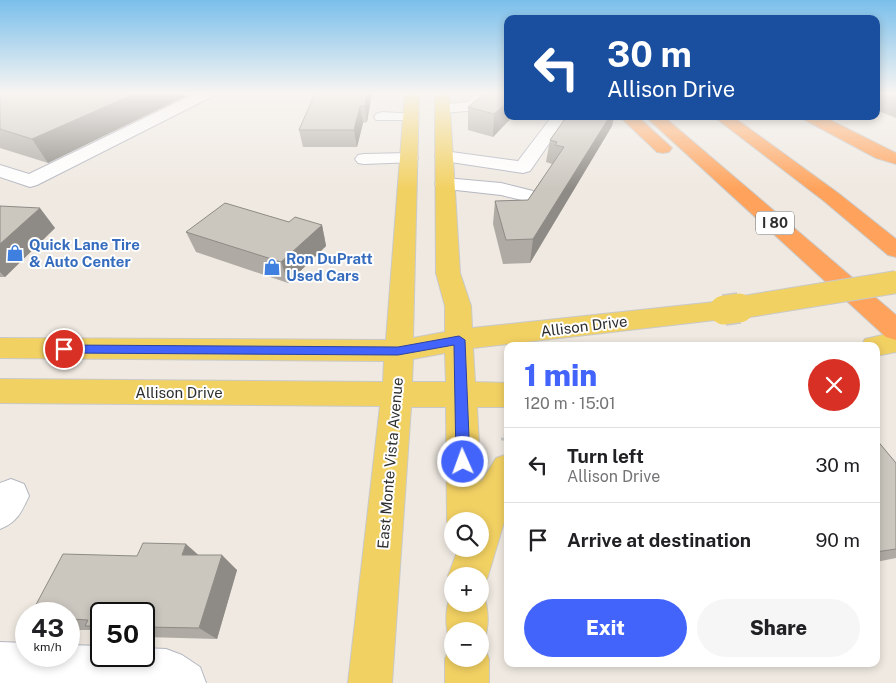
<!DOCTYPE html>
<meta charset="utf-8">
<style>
:root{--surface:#fff;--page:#f6f6f6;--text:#202124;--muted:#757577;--line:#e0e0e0;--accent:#4264fb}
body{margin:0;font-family:"Public Sans",sans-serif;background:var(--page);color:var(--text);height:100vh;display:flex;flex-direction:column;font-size:19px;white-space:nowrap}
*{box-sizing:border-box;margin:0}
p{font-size:16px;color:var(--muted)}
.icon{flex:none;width:28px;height:28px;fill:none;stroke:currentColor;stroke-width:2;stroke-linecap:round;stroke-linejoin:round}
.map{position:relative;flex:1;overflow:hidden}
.sheet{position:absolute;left:504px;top:342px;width:376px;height:325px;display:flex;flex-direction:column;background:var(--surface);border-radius:10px;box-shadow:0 2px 8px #0003}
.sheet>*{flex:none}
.hud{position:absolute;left:504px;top:15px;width:376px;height:105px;border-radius:10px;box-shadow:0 2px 8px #0003;background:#1a4fa0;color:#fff;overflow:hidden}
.fabs{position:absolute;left:444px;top:512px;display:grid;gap:10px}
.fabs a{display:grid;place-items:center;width:45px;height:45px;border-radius:50%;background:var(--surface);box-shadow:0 2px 8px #0003;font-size:25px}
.speed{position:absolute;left:15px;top:602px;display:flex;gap:10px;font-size:25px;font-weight:700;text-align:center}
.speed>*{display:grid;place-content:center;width:65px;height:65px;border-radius:50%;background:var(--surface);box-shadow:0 2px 8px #0003;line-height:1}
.speed small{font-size:12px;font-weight:400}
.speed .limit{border:2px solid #111;border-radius:8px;background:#fff;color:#111}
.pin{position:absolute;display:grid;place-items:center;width:42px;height:42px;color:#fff;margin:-21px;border:2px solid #fff;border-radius:50%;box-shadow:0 1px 5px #0007}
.me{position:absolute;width:55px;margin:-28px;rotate:358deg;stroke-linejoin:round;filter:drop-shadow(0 0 4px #0008)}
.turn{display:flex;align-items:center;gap:18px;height:105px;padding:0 20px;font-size:22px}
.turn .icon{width:65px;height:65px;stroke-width:2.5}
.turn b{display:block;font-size:35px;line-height:42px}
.round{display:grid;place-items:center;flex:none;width:52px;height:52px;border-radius:26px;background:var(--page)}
.headline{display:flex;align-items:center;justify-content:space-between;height:85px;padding:0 20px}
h1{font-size:30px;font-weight:800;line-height:38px;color:var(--accent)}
.action{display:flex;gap:10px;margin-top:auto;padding:10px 20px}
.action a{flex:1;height:58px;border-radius:30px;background:var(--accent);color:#fff;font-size:20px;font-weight:800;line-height:58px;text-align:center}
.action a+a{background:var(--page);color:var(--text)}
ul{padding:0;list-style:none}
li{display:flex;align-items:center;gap:15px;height:75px;padding:0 20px;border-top:1px solid var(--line)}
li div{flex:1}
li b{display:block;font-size:19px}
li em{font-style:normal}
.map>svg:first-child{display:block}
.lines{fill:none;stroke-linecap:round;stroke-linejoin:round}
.minor-casing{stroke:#b4b7c1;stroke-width:2}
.major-casing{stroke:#c9c9c9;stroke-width:2}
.highway-casing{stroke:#c9c9c9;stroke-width:2}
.path{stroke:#c9c9c9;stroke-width:3;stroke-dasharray:4 2.5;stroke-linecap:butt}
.minor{fill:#fff;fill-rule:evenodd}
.major{fill:#f2d163;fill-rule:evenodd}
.highway{fill:#ffa35c;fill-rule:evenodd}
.major-bridge-far1-casing{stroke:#c9c9c9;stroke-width:24;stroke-linecap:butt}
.major-bridge-casing{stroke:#c9c9c9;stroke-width:32;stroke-linecap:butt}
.major-bridge-far1{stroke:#f2d163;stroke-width:22}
.major-bridge{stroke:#f2d163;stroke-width:29}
.wall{fill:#afaba4}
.shaded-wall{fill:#8e8b86}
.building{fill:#cbc7bf;stroke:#8e8b86}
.route{fill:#4264fb;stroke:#2b41a3}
.labels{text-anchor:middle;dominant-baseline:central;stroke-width:4;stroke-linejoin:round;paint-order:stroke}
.shield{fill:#fff;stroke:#6d6d6d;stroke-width:1}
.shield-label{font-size:14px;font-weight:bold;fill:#2e2e2e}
.shop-label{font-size:15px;font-weight:bold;fill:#366cbe;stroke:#fff;text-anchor:start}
.street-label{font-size:15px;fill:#2e2e2e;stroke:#fff}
</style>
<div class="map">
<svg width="896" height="683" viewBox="0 0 896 683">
<rect width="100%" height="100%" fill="#efe9e1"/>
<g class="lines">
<!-- minor casing -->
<g class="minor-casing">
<g id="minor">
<path d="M 196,93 L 215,93 L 213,96 L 37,185 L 30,187 L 0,177 L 0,165 L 29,174 Z"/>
<path d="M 475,93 L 489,93 L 478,110 L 443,113 L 437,111 L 435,108 L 437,105 L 468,102 Z"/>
<path d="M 382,112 L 417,114 L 419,117 L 417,120 L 376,120 L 374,117 L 376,114 Z"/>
<path d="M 556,117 L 562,119 L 564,122 L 530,171 L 523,173 L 444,161 L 438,160 L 435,156 L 438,152 L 444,151 L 518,161 L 550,119 Z"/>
<path d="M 409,153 L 415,154 L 418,158 L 415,162 L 364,164 L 358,163 L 355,159 L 358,155 L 364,154 Z"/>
<path d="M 445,178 L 501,183 L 533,191 L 536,195 L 533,199 L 526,201 L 501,195 L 438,188 L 435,184 L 438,180 Z"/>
<path d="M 11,479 L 24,484 L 29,496 C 21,513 17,522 0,529 L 0,483 Z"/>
<path d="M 0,642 L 26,643 L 26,656 L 69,656 L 69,645 L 101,646 L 101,656 L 144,656 L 144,648 L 166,649 L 182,655 L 200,667 L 206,683 L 0,683 Z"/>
</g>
</g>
<!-- major casing -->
<g class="major-casing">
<g id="major">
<path d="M 405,93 L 419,93 L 413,338 L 445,332 L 445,306 L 436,273 L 435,93 L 449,93 L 460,273 L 471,306 L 472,328 L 724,301 L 733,304 L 737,310 L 733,316 L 724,319 L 473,348 L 475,382 L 508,383 L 508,407 L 477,407 L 481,482 L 496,458 L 508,454 L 508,509 L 488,576 L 482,590 C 489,608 490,626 483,644 L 489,659 L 489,683 L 445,683 L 445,659 L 451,644 C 444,626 445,608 452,590 L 452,604 L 480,604 L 480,576 L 452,576 L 452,586 L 448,576 L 458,549 L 480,549 L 480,521 L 452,521 L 452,534 L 447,521 L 446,407 L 411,407 L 392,683 L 348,683 L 380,406 L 0,403 L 0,379 L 383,382 L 384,361 L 0,358 L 0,338 L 386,340 ZM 445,353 L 446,382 L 412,382 L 413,359 ZM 452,631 L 480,631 L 480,659 L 452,659 Z"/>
<path d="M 896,332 L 896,352 L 876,356 L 876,346 L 861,346 L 865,339 Z"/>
</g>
</g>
<!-- highway casing -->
<g class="highway-casing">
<g id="highway">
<path d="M 619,116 L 637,116 L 672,148 L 669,152 L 663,153 L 657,152 Z"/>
<path d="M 645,116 L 663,116 L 896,315 L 896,340 L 886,337 Z"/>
<path d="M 713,116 L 732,116 L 838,193 L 896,239 L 896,257 L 888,255 L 824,201 Z"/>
<path d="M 801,116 L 822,116 L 896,153 L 896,164 L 876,158 L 803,119 Z"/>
</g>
</g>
<!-- path -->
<path class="path" d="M 501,439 L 504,439 L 508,424"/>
<!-- minor -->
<use href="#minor" class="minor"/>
<!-- major -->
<use href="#major" class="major"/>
<!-- highway -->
<use href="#highway" class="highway"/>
<!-- major-bridge-far1 casing -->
<g class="major-bridge-far1-casing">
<path id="major-bridge-far1" d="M 731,309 L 896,282"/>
</g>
<!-- major-bridge casing -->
<g class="major-bridge-casing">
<path id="major-bridge" d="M 724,310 L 739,308"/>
</g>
<!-- major-bridge-far1 -->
<use href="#major-bridge-far1" class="major-bridge-far1"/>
<!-- major-bridge -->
<use href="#major-bridge" class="major-bridge"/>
</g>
<!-- wall -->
<g class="wall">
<path d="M 0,93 L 185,93 L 186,96 L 48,163 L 0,148 Z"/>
<path d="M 315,93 L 372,93 L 367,122 L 363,123 L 357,147 L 303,147 L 299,130 Z"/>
<path d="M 876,93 L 896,93 L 896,118 L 876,110 Z"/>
<path d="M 468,107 L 508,116 L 513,116 L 493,137 L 468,130 Z"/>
<path d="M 610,116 L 614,116 L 612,126 L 530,263 L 503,264 L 493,224 L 495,201 L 528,200 L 551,166 L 552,164 L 546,162 L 550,140 Z"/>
<path d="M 0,206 L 55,228 L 5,277 L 0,277 Z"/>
<path d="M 289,222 L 322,225 L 326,246 L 288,283 L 196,252 L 186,232 Z"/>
<path d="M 876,439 L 896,463 L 896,558 L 876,562 Z"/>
<path d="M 198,555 L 237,570 L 217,639 L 144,637 L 144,614 L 101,614 L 101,632 L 96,630 L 69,630 L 69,614 L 137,556 Z"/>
</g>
<!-- shaded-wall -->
<g class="shaded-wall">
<path d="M 136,93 L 185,93 L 186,96 L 48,163 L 32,139 Z"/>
<path d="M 367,93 L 372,93 L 367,122 L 365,106 Z"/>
<path d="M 508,101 L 508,116 L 513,116 L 493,137 L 494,114 Z"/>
<path d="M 360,106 L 363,123 L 357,147 L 354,130 Z"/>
<path d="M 610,116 L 614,116 L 612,126 L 530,263 L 533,239 Z"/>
<path d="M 40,208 L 55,228 L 5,277 L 0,272 L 0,244 Z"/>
<path d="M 322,225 L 326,246 L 288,283 L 281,262 Z"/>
<path d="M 186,544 L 203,559 L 182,555 Z"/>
<path d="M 222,555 L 237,570 L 217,639 L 199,628 Z"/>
</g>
<!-- building -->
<g class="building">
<path d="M 0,93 L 136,93 L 32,139 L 0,129 Z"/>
<path d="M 315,93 L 367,93 L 365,106 L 360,106 L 354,130 L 299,130 Z"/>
<path d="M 485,93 L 508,93 L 508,101 L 494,114 L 468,107 Z"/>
<path d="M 567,116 L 610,116 L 533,239 L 506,240 L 495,201 L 528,200 L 564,147 L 555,145 L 557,142 L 550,140 Z"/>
<path d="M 225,203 L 289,222 L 295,217 L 322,225 L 281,262 L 186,232 Z"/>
<path d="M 0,206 L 40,208 L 0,244 Z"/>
<path d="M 876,439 L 896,463 L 896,549 L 876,552 Z"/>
<path d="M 143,543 L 186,544 L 182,555 L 222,555 L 199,628 L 144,627 L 144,614 L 101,614 L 101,626 L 85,626 L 88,620 L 69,619 L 69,614 L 31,614 L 63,554 L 137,556 Z"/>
</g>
<!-- sky -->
<linearGradient id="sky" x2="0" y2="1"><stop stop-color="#7abfeb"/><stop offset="0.49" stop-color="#f8f5f2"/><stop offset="1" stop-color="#f8f5f2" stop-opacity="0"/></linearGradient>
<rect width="896" height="189" fill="url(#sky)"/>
<!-- route -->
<path class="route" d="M 459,336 L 465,340 L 470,462 L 468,467 L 463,468 L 458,467 L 456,462 L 454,345 L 398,355 L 64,353 L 59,349 L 64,345 L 398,347 Z"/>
<!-- icons -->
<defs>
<g id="shop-bare" transform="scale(1.35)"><path d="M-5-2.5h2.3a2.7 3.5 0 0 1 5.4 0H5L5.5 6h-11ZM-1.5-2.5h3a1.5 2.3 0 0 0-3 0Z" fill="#3f7fe0" stroke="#fff" stroke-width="2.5" paint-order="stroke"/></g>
</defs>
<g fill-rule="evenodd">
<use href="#shop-bare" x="15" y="253"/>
<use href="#shop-bare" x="272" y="267"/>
</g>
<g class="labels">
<!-- shield labels -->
<rect class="shield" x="756" y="211.5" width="38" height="23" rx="4"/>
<g class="shield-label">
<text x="775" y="223">I 80</text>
</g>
<!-- shop labels -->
<g class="shop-label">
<text x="29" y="244">Quick Lane Tire<tspan x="29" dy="17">&amp; Auto Center</tspan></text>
<text x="286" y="258">Ron DuPratt<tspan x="286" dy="17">Used Cars</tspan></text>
</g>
<!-- street labels -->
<g class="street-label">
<text transform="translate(584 326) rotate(-7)">Allison Drive</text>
<text x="179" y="392">Allison Drive</text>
<text transform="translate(390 463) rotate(-85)">East Monte Vista Avenue</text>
</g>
</g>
</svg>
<div class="fabs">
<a><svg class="icon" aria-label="search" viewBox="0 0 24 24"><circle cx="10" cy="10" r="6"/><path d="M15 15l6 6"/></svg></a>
<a>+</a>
<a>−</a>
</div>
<div class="speed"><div>43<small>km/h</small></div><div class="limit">50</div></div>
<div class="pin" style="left:64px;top:349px;background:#d93025"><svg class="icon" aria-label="arrive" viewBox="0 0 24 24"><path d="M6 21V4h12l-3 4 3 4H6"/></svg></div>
<svg class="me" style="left:463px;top:462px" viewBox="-20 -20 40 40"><circle r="17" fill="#4264fb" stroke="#fff" stroke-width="3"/><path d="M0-11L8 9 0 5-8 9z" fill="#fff"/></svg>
<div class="hud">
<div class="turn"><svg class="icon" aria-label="left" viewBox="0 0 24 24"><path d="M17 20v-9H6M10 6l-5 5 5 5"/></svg><div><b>30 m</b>Allison Drive</div></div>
</div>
<section class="sheet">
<div class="headline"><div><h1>1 min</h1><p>120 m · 15:01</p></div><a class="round" style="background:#d93025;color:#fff"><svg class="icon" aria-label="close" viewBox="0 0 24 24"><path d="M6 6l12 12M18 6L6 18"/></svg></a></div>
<ul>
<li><svg class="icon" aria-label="left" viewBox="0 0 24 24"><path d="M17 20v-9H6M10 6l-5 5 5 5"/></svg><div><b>Turn left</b><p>Allison Drive</p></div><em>30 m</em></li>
<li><svg class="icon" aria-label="arrive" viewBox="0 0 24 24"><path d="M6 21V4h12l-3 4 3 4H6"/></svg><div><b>Arrive at destination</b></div><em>90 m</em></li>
</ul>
<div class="action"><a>Exit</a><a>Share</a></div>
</section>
</div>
